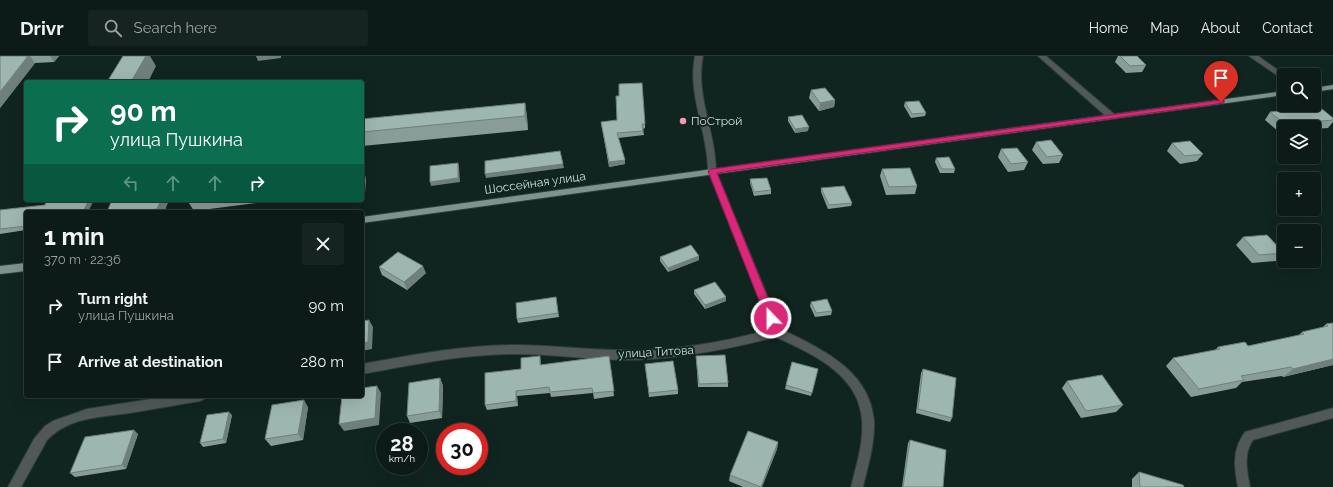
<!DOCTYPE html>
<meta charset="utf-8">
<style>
:root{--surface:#0c1b18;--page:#152421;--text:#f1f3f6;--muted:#9aa1a2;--line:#2c3937}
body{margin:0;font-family:Raleway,sans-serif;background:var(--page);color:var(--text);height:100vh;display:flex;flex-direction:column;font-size:15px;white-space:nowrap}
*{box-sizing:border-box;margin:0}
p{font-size:13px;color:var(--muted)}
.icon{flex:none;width:22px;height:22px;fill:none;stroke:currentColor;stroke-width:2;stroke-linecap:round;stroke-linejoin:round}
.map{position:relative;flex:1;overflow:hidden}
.sheet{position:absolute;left:24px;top:154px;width:340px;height:188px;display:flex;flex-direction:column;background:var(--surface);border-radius:4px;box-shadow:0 4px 16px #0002,0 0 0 1px var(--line)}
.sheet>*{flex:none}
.top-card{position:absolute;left:24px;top:24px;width:340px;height:122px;border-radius:4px;box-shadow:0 4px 16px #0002,0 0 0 1px var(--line);background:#0b6e4f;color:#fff;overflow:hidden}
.buttons{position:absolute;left:1277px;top:12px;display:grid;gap:8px}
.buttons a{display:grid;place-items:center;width:44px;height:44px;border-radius:4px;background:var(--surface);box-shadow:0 4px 16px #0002,0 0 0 1px var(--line);font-size:20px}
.speed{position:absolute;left:376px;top:367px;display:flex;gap:8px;font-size:20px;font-weight:700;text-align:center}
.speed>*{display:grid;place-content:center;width:52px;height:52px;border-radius:50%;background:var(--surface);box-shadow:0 4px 16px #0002,0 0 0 1px var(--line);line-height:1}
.speed small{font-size:10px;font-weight:400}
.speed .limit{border:6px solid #d22;background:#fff;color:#111}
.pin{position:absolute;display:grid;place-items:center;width:34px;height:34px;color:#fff;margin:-41px -17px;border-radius:50% 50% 50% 0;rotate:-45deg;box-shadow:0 0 4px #0007}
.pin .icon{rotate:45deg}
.me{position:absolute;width:44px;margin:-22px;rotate:338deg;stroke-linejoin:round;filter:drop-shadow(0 0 3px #0008)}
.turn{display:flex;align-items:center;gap:14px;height:84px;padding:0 20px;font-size:18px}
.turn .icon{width:52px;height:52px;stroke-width:2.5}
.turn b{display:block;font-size:28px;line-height:34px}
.lanes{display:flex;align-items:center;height:38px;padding:0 20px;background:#0003;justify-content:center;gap:20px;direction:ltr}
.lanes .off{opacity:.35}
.round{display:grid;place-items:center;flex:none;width:42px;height:42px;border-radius:4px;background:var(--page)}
.headline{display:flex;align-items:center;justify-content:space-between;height:68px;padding:0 20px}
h1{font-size:24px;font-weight:700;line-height:30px}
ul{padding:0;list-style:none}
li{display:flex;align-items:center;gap:12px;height:56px;padding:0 20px}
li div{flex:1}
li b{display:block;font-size:15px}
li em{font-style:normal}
header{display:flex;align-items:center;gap:24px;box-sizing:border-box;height:56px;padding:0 20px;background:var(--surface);border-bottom:1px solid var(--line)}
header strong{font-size:19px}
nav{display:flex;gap:22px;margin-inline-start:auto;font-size:14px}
.search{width:280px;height:36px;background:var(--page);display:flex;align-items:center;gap:10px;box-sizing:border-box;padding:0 14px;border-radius:4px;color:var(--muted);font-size:15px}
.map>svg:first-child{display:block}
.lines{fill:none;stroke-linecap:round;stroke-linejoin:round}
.minor-casing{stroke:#2b3e3a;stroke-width:2}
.major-casing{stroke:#2b3e3a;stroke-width:2}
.minor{fill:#505957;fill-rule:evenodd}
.major{fill:#7f938e;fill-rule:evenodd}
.wall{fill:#889d97}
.shaded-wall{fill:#6f7f7b}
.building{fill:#9eb6b0;stroke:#6f7f7b}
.route{fill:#db2777;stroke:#8e194d}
.poi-dot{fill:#f19ab1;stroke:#102420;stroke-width:1.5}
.labels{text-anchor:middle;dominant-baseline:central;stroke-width:4;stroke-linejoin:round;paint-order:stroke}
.poi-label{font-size:12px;fill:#d1ddda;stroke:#102420;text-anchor:start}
.street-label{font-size:12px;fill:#d1ddda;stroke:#102420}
</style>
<header>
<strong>Drivr</strong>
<div class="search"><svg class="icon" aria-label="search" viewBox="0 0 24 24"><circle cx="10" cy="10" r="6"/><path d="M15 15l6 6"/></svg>Search here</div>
<nav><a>Home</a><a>Map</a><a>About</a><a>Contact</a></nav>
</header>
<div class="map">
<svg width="1333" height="431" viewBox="0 0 1333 431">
<rect width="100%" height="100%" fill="#102420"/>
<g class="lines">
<!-- minor casing -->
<g class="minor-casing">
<g id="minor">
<path d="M 695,0 L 703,0 C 695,40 716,76 716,115 L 781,273 C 821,293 870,314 874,365 C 875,387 868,410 863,431 L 851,431 C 856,410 864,386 862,364 C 859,318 812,298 776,281 C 725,294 674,304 621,304 C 586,303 550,298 515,298 C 463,298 413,309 362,318 L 362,308 C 413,299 463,289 515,289 C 551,289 586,294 621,294 C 672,295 722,287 771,273 L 708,115 C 708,76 687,39 695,0 Z"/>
<path d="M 1038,0 L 1046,0 L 1114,58 L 1114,62 L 1108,62 Z"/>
<path d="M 1249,0 L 1258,0 L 1285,19 L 1284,24 Z"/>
<path d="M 170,340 L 206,340 L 204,343 L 200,345 C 177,349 153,353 130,357 C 101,361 69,361 47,384 L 21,431 L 8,431 L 34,383 L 45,370 L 53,365 L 87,353 Z"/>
<path d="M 1333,352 L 1333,362 L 1253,384 C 1243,398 1247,415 1250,431 L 1238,431 C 1234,411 1232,394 1245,376 Z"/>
</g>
</g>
<!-- major casing -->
<g class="major-casing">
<g id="major">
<path d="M 1333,29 L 1333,33 L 1314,36 L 1314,32 Z"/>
<path d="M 1284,35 L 1284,39 L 362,167 L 362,161 Z"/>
<path d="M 26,207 L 26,215 L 0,218 L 0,210 Z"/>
</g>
</g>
<!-- minor -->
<use href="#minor" class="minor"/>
<!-- major -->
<use href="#major" class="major"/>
</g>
<!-- wall -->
<g class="wall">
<path d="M 0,0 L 59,0 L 54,6 L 35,7 L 0,52 Z"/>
<path d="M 1118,0 L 1137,0 L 1146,9 L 1142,16 L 1126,17 L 1115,6 Z"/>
<path d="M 811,34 L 835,44 L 834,51 L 819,55 L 809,42 Z"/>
<path d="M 905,46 L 926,57 L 925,60 L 911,62 L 904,50 Z"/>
<path d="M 525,47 L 527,61 L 528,74 L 362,90 L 362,63 Z"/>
<path d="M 1270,56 L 1333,62 L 1333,66 L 1328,72 L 1314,73 L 1314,71 L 1284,71 L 1284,76 L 1279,76 L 1265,64 Z"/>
<path d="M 788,61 L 808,75 L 795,77 L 788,65 Z"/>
<path d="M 601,66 L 645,68 L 645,72 L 643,73 L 644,79 L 618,82 L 625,104 L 625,108 L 609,111 Z"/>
<path d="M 1036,86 L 1063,99 L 1059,107 L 1043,108 L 1032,94 Z"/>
<path d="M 1172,87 L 1203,98 L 1197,105 L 1180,108 L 1167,95 Z"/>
<path d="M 1001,93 L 1028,106 L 1024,114 L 1008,116 L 998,101 Z"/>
<path d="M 936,102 L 955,113 L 954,117 L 940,117 L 935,106 Z"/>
<path d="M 882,113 L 917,130 L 915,138 L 886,139 L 880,120 Z"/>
<path d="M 750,123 L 771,134 L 771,138 L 754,140 L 750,127 Z"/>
<path d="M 821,132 L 852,147 L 851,150 L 828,153 L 821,136 Z"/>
<path d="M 94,144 L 26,156 L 26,174 L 0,178 L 0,154 L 45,149 Z"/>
<path d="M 112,144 L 169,144 L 164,156 L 107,156 Z"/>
<path d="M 187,144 L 278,144 L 194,155 Z"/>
<path d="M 1243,181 L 1284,197 L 1276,205 L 1252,207 L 1236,189 Z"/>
<path d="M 660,201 L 699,204 L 668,216 L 660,205 Z"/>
<path d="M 379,211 L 426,217 L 407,234 L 382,219 Z"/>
<path d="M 694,234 L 726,241 L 726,245 L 705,253 L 694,238 Z"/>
<path d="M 556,241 L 559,261 L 518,267 L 517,263 Z"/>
<path d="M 811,246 L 832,255 L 831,259 L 815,261 L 810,250 Z"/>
<path d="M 1333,267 L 1333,309 L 1283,321 L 1282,320 L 1242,326 L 1236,332 L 1191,341 L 1166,310 L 1173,302 L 1215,294 L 1218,291 L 1248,290 L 1298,280 L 1302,276 L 1322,272 L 1326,268 Z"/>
<path d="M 540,300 L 541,309 L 609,300 L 614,340 L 594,343 L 593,337 L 551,341 L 550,337 L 517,340 L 518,350 L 487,354 L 485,349 L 521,313 Z"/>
<path d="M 696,300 L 728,327 L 728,331 L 698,331 Z"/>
<path d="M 792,306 L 818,313 L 811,340 L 785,333 Z"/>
<path d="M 645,308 L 678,334 L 678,338 L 649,341 Z"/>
<path d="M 923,313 L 952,362 L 950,366 L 916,357 L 921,317 Z"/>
<path d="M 440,322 L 443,330 L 442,362 L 410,367 L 407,360 Z"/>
<path d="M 1067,325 L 1123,349 L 1116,356 L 1081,362 L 1062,332 Z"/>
<path d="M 308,351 L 303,384 L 271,390 L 265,383 Z"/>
<path d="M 232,359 L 226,387 L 203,391 L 200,387 Z"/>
<path d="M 138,378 L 126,413 L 75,421 L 70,417 Z"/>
<path d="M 910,384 L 943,431 L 902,431 L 908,387 Z"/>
<path d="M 778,386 L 777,393 L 762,431 L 743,431 L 729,425 L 730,419 Z"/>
<path d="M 1139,416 L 1184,431 L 1132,431 L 1132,423 Z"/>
</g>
<!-- shaded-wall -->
<g class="shaded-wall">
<path d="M 28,0 L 30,0 L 35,7 L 0,52 L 0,36 Z"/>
<path d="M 50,0 L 59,0 L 54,6 Z"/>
<path d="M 146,0 L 150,0 L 156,10 L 148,26 L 131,26 Z"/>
<path d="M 256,0 L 281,0 L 281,2 L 258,5 Z"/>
<path d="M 835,44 L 834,51 L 819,55 L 820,47 Z"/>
<path d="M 525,47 L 527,61 L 528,74 L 525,60 Z"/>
<path d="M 809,71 L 808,75 L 795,77 L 795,73 Z"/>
<path d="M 625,104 L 625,108 L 609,111 L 609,106 Z"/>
<path d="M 458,107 L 459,111 L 460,126 L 431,130 L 430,126 Z"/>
<path d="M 563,108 L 564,112 L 486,122 L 485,118 Z"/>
<path d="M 365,120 L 366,124 L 365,138 L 362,138 L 362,134 Z"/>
<path d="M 89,144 L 94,144 L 88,156 L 83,156 Z"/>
<path d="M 161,144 L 169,144 L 164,156 L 159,156 L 157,153 Z"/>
<path d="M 311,144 L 324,144 L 312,146 Z"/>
<path d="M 699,200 L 699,204 L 668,216 L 668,212 Z"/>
<path d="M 423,210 L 426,217 L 407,234 L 404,226 Z"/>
<path d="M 726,241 L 726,245 L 705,253 L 705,249 Z"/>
<path d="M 369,264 L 373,271 L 372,293 L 362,295 L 362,287 Z"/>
<path d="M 1333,303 L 1333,309 L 1283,321 L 1293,313 Z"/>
<path d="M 440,322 L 443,330 L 442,362 L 439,355 Z"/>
<path d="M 377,330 L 381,337 L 379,369 L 344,375 L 339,368 Z"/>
<path d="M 516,335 L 517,340 L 518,350 L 516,345 Z"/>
<path d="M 304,344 L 308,351 L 303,384 L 298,378 Z"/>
<path d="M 229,356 L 232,359 L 226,387 L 223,383 Z"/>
<path d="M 134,374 L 138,378 L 126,413 L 122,409 Z"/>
<path d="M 778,386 L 777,393 L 762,431 L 761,431 Z"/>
</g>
<!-- building -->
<g class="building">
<path d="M 0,0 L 28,0 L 0,36 Z"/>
<path d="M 123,0 L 146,0 L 131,26 L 107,26 Z"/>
<path d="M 1120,0 L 1137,0 L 1146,9 L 1130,10 Z"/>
<path d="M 642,27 L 645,68 L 642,68 L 643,75 L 617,77 L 625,104 L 609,106 L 601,66 L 617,64 L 616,40 L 619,40 L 619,28 Z"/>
<path d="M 825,32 L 835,44 L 820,47 L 811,34 Z"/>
<path d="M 919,45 L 926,57 L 912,58 L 905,46 Z"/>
<path d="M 525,47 L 525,60 L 362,76 L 362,63 Z"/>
<path d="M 1322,53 L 1333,62 L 1333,64 L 1285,68 L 1270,56 L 1291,54 Z"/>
<path d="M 802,59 L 809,71 L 795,73 L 788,61 Z"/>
<path d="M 1051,84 L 1063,99 L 1047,101 L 1036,86 Z"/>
<path d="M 1190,85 L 1203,98 L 1185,100 L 1172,87 Z"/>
<path d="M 1017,92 L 1028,106 L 1011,108 L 1001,93 Z"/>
<path d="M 560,95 L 563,108 L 485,118 L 485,105 Z"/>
<path d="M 949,101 L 955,113 L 942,113 L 936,102 Z"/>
<path d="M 458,107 L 458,122 L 430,126 L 430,110 Z"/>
<path d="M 910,112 L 917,130 L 889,131 L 882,113 Z"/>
<path d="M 362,120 L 365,120 L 364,134 L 362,134 Z"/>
<path d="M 767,122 L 771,134 L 754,136 L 750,123 Z"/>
<path d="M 844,130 L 852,147 L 829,149 L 821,132 Z"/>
<path d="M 47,144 L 89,144 L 83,156 L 26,156 L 26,170 L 0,173 L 0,154 L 45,149 Z"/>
<path d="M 112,144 L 161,144 L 157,153 L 132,156 L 107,156 Z"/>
<path d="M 1267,179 L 1284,197 L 1259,199 L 1243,181 Z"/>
<path d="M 691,189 L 699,200 L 668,212 L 660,201 Z"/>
<path d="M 398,196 L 423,210 L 404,226 L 379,211 Z"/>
<path d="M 715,226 L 726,241 L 705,249 L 694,234 Z"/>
<path d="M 556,241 L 558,257 L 517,263 L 516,247 Z"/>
<path d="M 827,243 L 832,255 L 816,257 L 811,246 Z"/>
<path d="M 369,264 L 368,286 L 362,287 L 362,265 Z"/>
<path d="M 1333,267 L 1333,303 L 1293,313 L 1291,311 L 1241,320 L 1244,324 L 1199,333 L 1173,302 L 1220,293 L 1218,291 L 1245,286 L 1248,290 L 1304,278 L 1302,276 L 1328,270 L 1326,268 Z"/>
<path d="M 725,299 L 728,327 L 699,328 L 696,300 Z"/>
<path d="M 540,300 L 540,309 L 609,300 L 614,335 L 593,337 L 592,332 L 550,336 L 549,331 L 516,335 L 516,345 L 485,349 L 485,317 L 521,313 L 521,302 Z"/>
<path d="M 673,305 L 678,334 L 649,337 L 645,308 Z"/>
<path d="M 792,306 L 818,313 L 812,337 L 786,329 Z"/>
<path d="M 923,313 L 956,322 L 952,362 L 918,353 Z"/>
<path d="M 1102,319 L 1123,349 L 1086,355 L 1067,325 Z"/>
<path d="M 440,322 L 439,355 L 407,360 L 409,327 Z"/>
<path d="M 377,330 L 375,362 L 339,368 L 342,340 L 362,340 L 362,332 Z"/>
<path d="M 304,344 L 298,378 L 265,383 L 272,349 Z"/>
<path d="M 229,356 L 223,383 L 200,387 L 207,359 Z"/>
<path d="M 134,374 L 122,409 L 70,417 L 85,381 Z"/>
<path d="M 748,375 L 778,386 L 761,431 L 730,419 Z"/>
<path d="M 910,384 L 946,394 L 943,431 L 903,431 Z"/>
<path d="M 1139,416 L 1183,429 L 1184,431 L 1140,431 Z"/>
</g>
<!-- route -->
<path class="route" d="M 1221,44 L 1224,44 L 1224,47 L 717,117 L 776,262 L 771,265 L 766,262 L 708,115 L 712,113 Z"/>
<!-- markers -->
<circle class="poi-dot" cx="683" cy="65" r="4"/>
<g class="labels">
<!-- poi labels -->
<g class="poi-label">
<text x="691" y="65">ПоСтрой</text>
</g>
<!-- street labels -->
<g class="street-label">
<text transform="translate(535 127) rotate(-8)">Шоссейная улица</text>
<text transform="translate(656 296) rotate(-3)">улица Титова</text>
</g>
</g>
</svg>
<div class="buttons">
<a><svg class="icon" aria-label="search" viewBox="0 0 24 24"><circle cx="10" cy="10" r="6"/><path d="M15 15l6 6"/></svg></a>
<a><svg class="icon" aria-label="layers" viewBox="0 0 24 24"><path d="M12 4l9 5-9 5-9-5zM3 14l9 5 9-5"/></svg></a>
<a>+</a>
<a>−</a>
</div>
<div class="speed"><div>28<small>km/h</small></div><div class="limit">30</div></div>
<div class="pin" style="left:1221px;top:46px;background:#d93025"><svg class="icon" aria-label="arrive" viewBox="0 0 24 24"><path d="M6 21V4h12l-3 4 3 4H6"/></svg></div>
<svg class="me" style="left:771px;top:262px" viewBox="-20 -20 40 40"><circle r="17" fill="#db2777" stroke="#fff" stroke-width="3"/><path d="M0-11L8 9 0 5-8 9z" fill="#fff"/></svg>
<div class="top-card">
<div class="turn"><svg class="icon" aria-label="right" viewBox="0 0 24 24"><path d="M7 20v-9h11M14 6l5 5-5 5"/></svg><div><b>90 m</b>улица Пушкина</div></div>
<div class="lanes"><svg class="icon off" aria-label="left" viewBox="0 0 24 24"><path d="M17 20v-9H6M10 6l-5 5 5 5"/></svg><svg class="icon off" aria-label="ahead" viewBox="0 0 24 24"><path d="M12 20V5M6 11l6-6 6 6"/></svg><svg class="icon off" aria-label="ahead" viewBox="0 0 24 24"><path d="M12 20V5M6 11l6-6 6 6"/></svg><svg class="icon" aria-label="right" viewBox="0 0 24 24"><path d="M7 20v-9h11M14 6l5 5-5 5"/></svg></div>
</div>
<section class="sheet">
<div class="headline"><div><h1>1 min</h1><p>370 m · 22:36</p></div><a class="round"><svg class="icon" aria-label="close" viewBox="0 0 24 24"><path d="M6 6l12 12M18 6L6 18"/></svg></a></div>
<ul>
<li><svg class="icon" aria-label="right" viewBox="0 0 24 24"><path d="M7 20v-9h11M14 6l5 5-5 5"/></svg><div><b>Turn right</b><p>улица Пушкина</p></div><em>90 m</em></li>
<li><svg class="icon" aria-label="arrive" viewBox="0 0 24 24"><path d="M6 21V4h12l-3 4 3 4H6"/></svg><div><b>Arrive at destination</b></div><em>280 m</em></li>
</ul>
</section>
</div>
